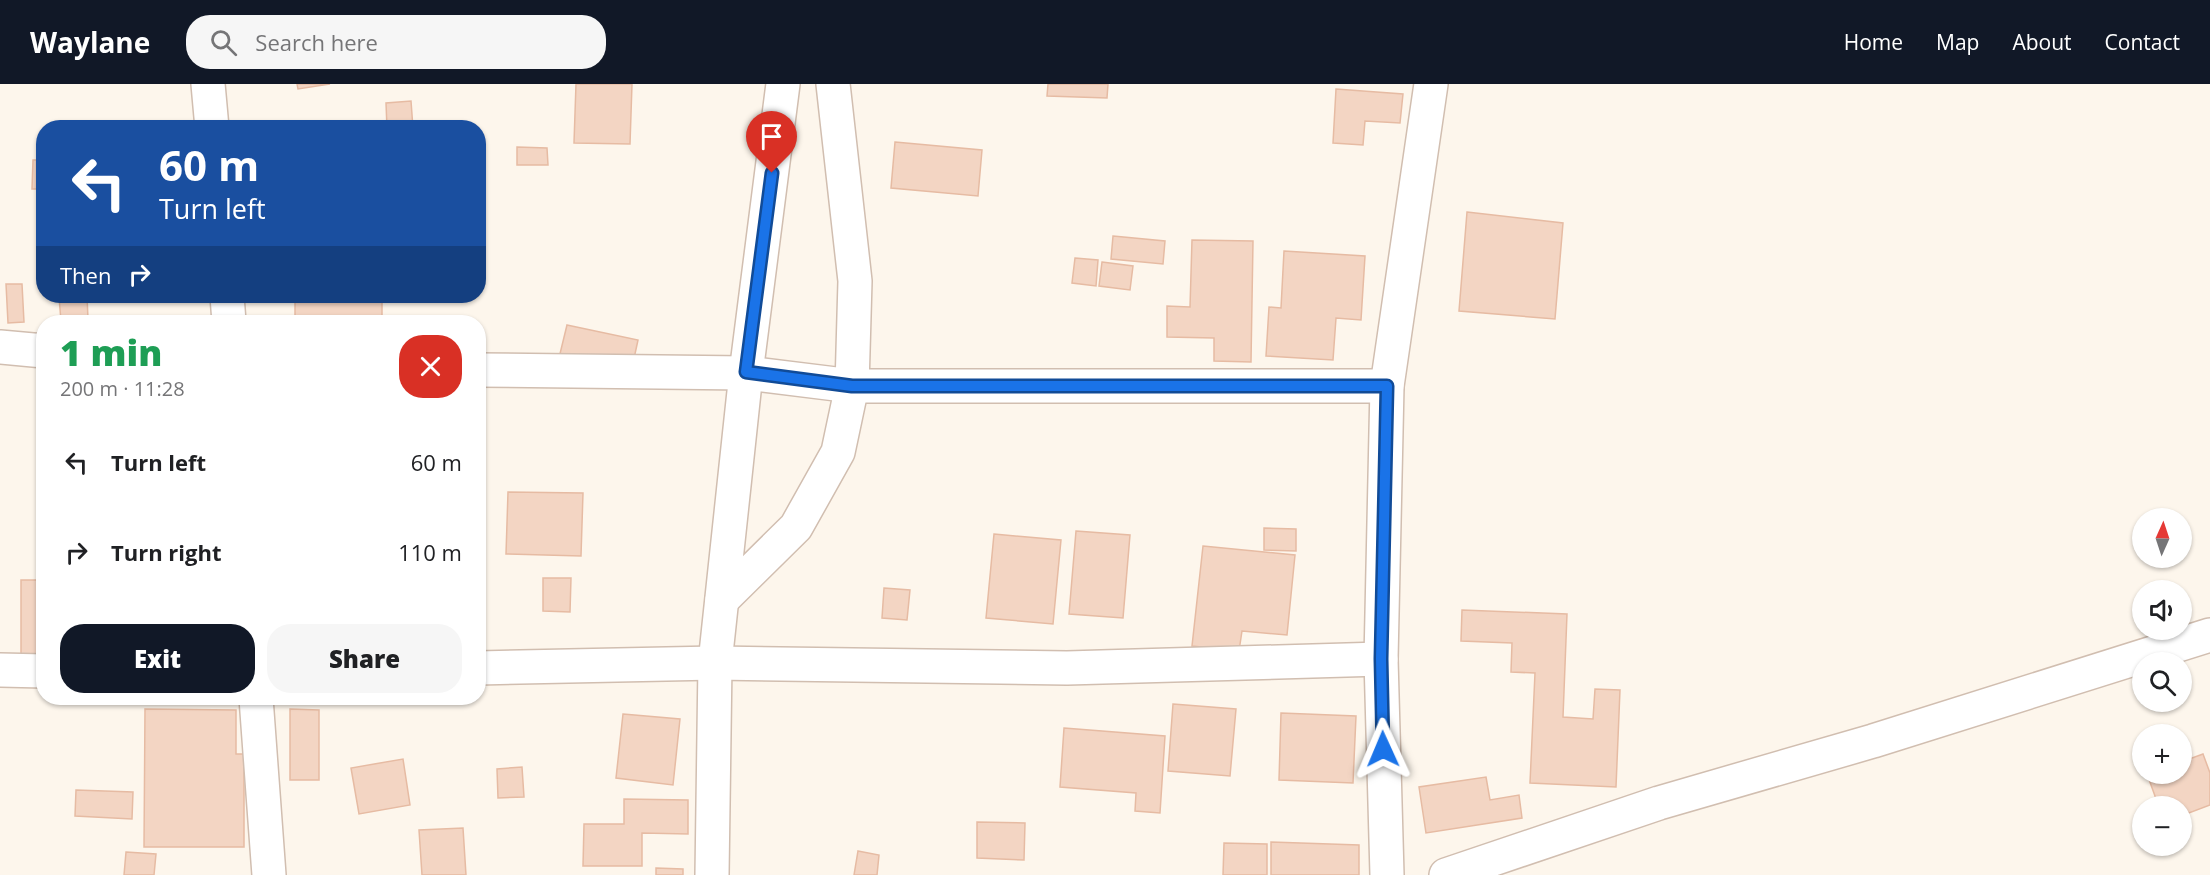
<!DOCTYPE html>
<meta charset="utf-8">
<style>
:root{--surface:#fff;--page:#f6f6f6;--text:#202124;--muted:#757577;--accent:#111827}
body{margin:0;font-family:"Open Sans",sans-serif;background:var(--page);color:var(--text);height:100vh;display:flex;flex-direction:column;font-size:22px;white-space:nowrap}
*{box-sizing:border-box;margin:0}
p{font-size:20px;color:var(--muted)}
.icon{flex:none;width:33px;height:33px;fill:none;stroke:currentColor;stroke-width:2;stroke-linecap:round;stroke-linejoin:round}
.map{position:relative;flex:1;overflow:hidden}
.panel{position:absolute;left:36px;top:231px;width:450px;height:390px;display:flex;flex-direction:column;background:var(--surface);border-radius:24px;box-shadow:0 2px 4px #0004}
.panel>*{flex:none}
.banner{position:absolute;left:36px;top:36px;width:450px;height:183px;border-radius:24px;box-shadow:0 2px 4px #0004;background:#1a4fa0;color:#fff;overflow:hidden}
.needle{width:39px;rotate:3deg}
.controls{position:absolute;left:2132px;top:424px;display:grid;gap:12px}
.controls a{display:grid;place-items:center;width:60px;height:60px;border-radius:50%;background:var(--surface);box-shadow:0 2px 4px #0004;font-size:30px}
.pin{position:absolute;display:grid;place-items:center;width:51px;height:51px;color:#fff;margin:-62px -26px;border-radius:50% 50% 50% 0;rotate:-45deg;box-shadow:0 0 6px #0007}
.pin .icon{rotate:45deg}
.me{position:absolute;width:66px;margin:-33px;rotate:359deg;stroke-linejoin:round;filter:drop-shadow(0 0 4px #0008)}
.turn{display:flex;align-items:center;gap:21px;height:126px;padding:0 24px;font-size:27px}
.turn .icon{width:78px;height:78px;stroke-width:2.5}
.turn b{display:block;font-size:42px;line-height:51px}
.then{display:flex;align-items:center;height:57px;padding:0 24px;background:#0003;gap:12px;font-size:22px}
.round{display:grid;place-items:center;flex:none;width:63px;height:63px;border-radius:24px;background:var(--page)}
.summary{display:flex;align-items:center;justify-content:space-between;height:102px;padding:0 24px}
h1{font-size:36px;font-weight:800;line-height:45px;color:#1e9e55}
.button{display:flex;gap:12px;margin-top:auto;padding:12px 24px}
.button a{flex:1;height:69px;border-radius:24px;background:var(--accent);color:#fff;font-size:24px;font-weight:800;line-height:69px;text-align:center}
.button a+a{background:var(--page);color:var(--text)}
ul{padding:0;list-style:none}
li{display:flex;align-items:center;gap:18px;height:90px;padding:0 24px}
li div{flex:1}
li b{display:block;font-size:22px}
li em{font-style:normal}
header{display:flex;align-items:center;gap:36px;box-sizing:border-box;height:84px;padding:0 30px;background:var(--accent);color:#fff}
header strong{font-size:28px}
nav{display:flex;gap:33px;margin-inline-start:auto;font-size:21px}
.search{width:420px;height:54px;background:var(--page);display:flex;align-items:center;gap:15px;box-sizing:border-box;padding:0 21px;border-radius:24px;color:var(--muted);font-size:22px}
.map>svg:first-child{display:block}
.building{fill:#f3d5c3;stroke:#e6bba3;stroke-width:1.5}
.lines{fill:none;stroke-linecap:round;stroke-linejoin:round}
.minor-casing{stroke:#d1beb0;stroke-width:36}
.minor{stroke:#fff;stroke-width:33}
.route-casing{stroke:#114b97;stroke-width:15}
.route{stroke:#1a73e8;stroke-width:10}
</style>
<header>
<strong>Waylane</strong>
<div class="search"><svg class="icon" aria-label="search" viewBox="0 0 24 24"><circle cx="10" cy="10" r="6"/><path d="M15 15l6 6"/></svg>Search here</div>
<nav><a>Home</a><a>Map</a><a>About</a><a>Contact</a></nav>
</header>
<div class="map">
<svg width="2210" height="791" viewBox="0 0 2210 791">
<rect width="100%" height="100%" fill="#fdf6ec"/>
<!-- building -->
<g class="building">
<path d="M 297,0 L 330,0 L 298,5 Z"/>
<path d="M 576,0 L 632,0 L 630,60 L 574,59 Z"/>
<path d="M 1048,0 L 1108,0 L 1107,14 L 1047,12 Z"/>
<path d="M 1336,5 L 1403,10 L 1400,39 L 1365,37 L 1363,61 L 1333,59 Z"/>
<path d="M 411,17 L 413,44 L 387,44 L 386,19 Z"/>
<path d="M 895,58 L 982,66 L 978,112 L 891,104 Z"/>
<path d="M 517,63 L 547,64 L 548,81 L 517,81 Z"/>
<path d="M 33,76 L 44,76 L 44,105 L 32,105 Z"/>
<path d="M 1467,128 L 1563,139 L 1555,235 L 1459,227 Z"/>
<path d="M 1113,152 L 1165,157 L 1163,180 L 1111,175 Z"/>
<path d="M 1192,156 L 1253,157 L 1251,278 L 1214,277 L 1214,254 L 1167,253 L 1167,222 L 1190,223 Z"/>
<path d="M 1284,167 L 1365,172 L 1361,236 L 1336,234 L 1333,276 L 1266,272 L 1269,223 L 1281,224 Z"/>
<path d="M 1075,174 L 1098,176 L 1096,202 L 1072,199 Z"/>
<path d="M 1102,178 L 1133,182 L 1130,206 L 1099,202 Z"/>
<path d="M 6,200 L 22,200 L 24,238 L 8,239 Z"/>
<path d="M 87,212 L 88,235 L 61,237 L 59,213 Z"/>
<rect x="295" y="212" width="87" height="26"/>
<path d="M 567,241 L 638,256 L 630,293 L 558,278 Z"/>
<path d="M 508,408 L 583,409 L 581,472 L 506,470 Z"/>
<path d="M 1264,444 L 1296,445 L 1296,467 L 1264,466 Z"/>
<path d="M 1076,447 L 1130,451 L 1123,534 L 1069,530 Z"/>
<path d="M 994,450 L 1061,456 L 1053,540 L 986,534 Z"/>
<path d="M 1203,462 L 1295,471 L 1287,551 L 1242,547 L 1239,567 L 1192,562 Z"/>
<path d="M 543,494 L 571,494 L 570,528 L 543,527 Z"/>
<rect x="21" y="496" width="23" height="76"/>
<path d="M 884,504 L 910,506 L 907,536 L 882,534 Z"/>
<path d="M 1462,526 L 1567,530 L 1563,633 L 1593,635 L 1595,605 L 1620,606 L 1616,703 L 1530,699 L 1535,589 L 1511,588 L 1512,559 L 1461,557 Z"/>
<path d="M 1173,620 L 1236,625 L 1230,692 L 1168,687 Z"/>
<path d="M 145,625 L 236,626 L 236,670 L 244,670 L 244,763 L 144,763 Z"/>
<path d="M 290,625 L 319,626 L 319,696 L 290,696 Z"/>
<path d="M 1281,629 L 1356,632 L 1353,699 L 1279,696 Z"/>
<path d="M 623,630 L 680,635 L 673,701 L 616,694 Z"/>
<path d="M 1064,644 L 1165,652 L 1160,729 L 1135,727 L 1136,709 L 1060,703 Z"/>
<path d="M 2203,670 L 2210,689 L 2210,721 L 2181,732 L 2181,723 L 2159,723 L 2147,690 L 2181,690 L 2181,678 Z"/>
<path d="M 403,675 L 410,721 L 359,730 L 351,684 Z"/>
<path d="M 522,683 L 524,713 L 498,714 L 497,685 Z"/>
<path d="M 1486,693 L 1490,716 L 1519,711 L 1522,734 L 1426,749 L 1419,703 Z"/>
<path d="M 76,706 L 133,708 L 132,735 L 75,732 Z"/>
<path d="M 624,715 L 688,716 L 688,750 L 642,749 L 642,782 L 583,782 L 584,740 L 624,740 Z"/>
<path d="M 977,738 L 1025,739 L 1024,776 L 977,774 Z"/>
<path d="M 463,744 L 466,791 L 422,791 L 419,746 Z"/>
<path d="M 1271,758 L 1359,761 L 1359,791 L 1271,791 Z"/>
<path d="M 1224,759 L 1267,760 L 1267,791 L 1223,791 Z"/>
<path d="M 858,767 L 879,771 L 877,791 L 854,791 Z"/>
<path d="M 126,768 L 156,770 L 154,791 L 124,791 Z"/>
<path d="M 656,784 L 683,785 L 683,791 L 656,791 Z"/>
</g>
<g class="lines">
<!-- minor casing -->
<g class="minor-casing">
<g id="minor">
<path d="M 208,0 L 212,44"/>
<path d="M 227,212 L 229,238"/>
<path d="M 0,263 L 44,267"/>
<path d="M 478,286 L 746,289 L 852,302 L 1387,302"/>
<path d="M 722,516 L 796,443 L 838,368 L 852,302 L 855,197 L 833,0"/>
<path d="M 478,584 L 715,579 L 1067,584 L 1381,575"/>
<path d="M 0,586 L 44,587"/>
<path d="M 256,614 L 269,791"/>
<path d="M 712,791 L 715,579 L 746,289 L 783,0"/>
<path d="M 1387,791 L 1381,575 L 1387,302 L 1431,0"/>
<path d="M 1446,791 L 1659,719 L 1873,657 L 2210,551"/>
</g>
</g>
<!-- minor -->
<use href="#minor" class="minor"/>
</g>
<g class="lines">
<!-- route casing -->
<g class="route-casing">
<path id="route" d="M 772,89 L 746,288 L 852,302 L 1387,302 L 1381,575 L 1383,665"/>
</g>
<!-- route -->
<use href="#route" class="route"/>
</g>
</svg>
<div class="controls">
<a><svg class="needle" viewBox="-14 -14 28 28"><path d="M0-13l5 13h-10z" fill="#e53935"/><path d="M0 13l5-13h-10z" fill="#757577"/></svg></a>
<a><svg class="icon" aria-label="sound" viewBox="0 0 24 24"><path d="M4 9h4l5-4v14l-5-4H4zM17 9q2 3 0 6"/></svg></a>
<a><svg class="icon" aria-label="search" viewBox="0 0 24 24"><circle cx="10" cy="10" r="6"/><path d="M15 15l6 6"/></svg></a>
<a>+</a>
<a>−</a>
</div>
<div class="pin" style="left:772px;top:89px;background:#d93025"><svg class="icon" aria-label="arrive" viewBox="0 0 24 24"><path d="M6 21V4h12l-3 4 3 4H6"/></svg></div>
<svg class="me" style="left:1383px;top:665px" viewBox="-20 -20 40 40"><path d="M0-17L14 15 0 8-14 15z" fill="#1a73e8" stroke="#fff" stroke-width="4"/></svg>
<div class="banner">
<div class="turn"><svg class="icon" aria-label="left" viewBox="0 0 24 24"><path d="M17 20v-9H6M10 6l-5 5 5 5"/></svg><div><b>60 m</b>Turn left</div></div>
<div class="then">Then<svg class="icon" aria-label="right" viewBox="0 0 24 24"><path d="M7 20v-9h11M14 6l5 5-5 5"/></svg></div>
</div>
<section class="panel">
<div class="summary"><div><h1>1 min</h1><p>200 m · 11:28</p></div><a class="round" style="background:#d93025;color:#fff"><svg class="icon" aria-label="close" viewBox="0 0 24 24"><path d="M6 6l12 12M18 6L6 18"/></svg></a></div>
<ul>
<li><svg class="icon" aria-label="left" viewBox="0 0 24 24"><path d="M17 20v-9H6M10 6l-5 5 5 5"/></svg><div><b>Turn left</b></div><em>60 m</em></li>
<li><svg class="icon" aria-label="right" viewBox="0 0 24 24"><path d="M7 20v-9h11M14 6l5 5-5 5"/></svg><div><b>Turn right</b></div><em>110 m</em></li>
</ul>
<div class="button"><a>Exit</a><a>Share</a></div>
</section>
</div>
